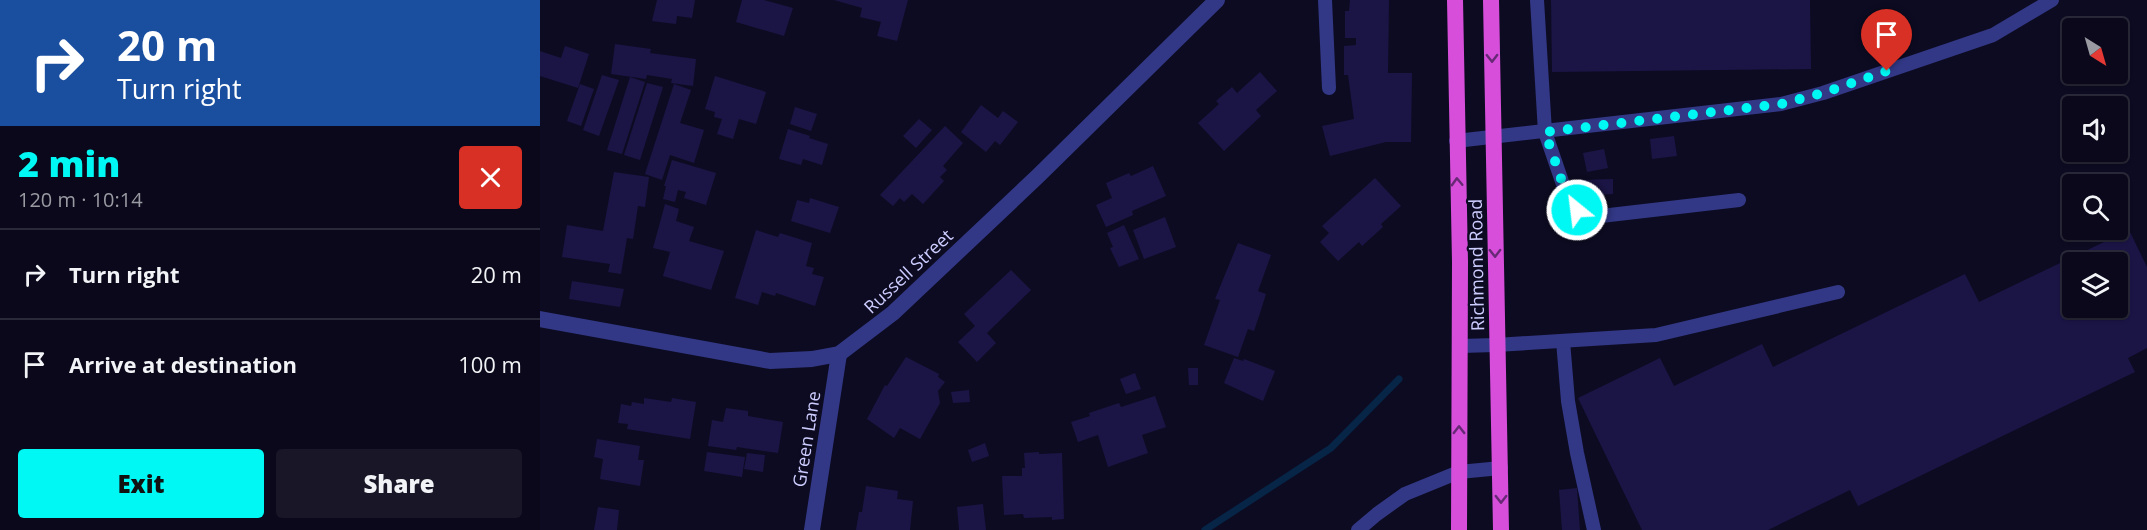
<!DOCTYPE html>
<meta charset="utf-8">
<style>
:root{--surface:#0a081a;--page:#181627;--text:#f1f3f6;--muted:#999aa2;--line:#2a2939;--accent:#00f8f4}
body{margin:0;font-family:"Open Sans",sans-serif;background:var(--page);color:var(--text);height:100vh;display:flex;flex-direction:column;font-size:22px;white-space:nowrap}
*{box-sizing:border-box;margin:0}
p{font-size:20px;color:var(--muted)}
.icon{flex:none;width:33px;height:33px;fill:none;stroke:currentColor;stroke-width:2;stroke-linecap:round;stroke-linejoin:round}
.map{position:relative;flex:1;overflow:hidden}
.drawer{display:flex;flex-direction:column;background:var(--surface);width:540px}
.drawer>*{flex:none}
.hud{background:#1a4fa0;color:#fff;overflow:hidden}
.needle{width:39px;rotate:143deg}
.fabs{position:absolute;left:1522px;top:18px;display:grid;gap:12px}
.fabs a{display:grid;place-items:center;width:66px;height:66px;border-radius:6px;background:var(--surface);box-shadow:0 2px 4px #0004,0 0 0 2px var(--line);font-size:30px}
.pin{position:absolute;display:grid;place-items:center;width:51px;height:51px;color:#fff;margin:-62px -26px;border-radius:50% 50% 50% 0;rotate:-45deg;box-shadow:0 0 6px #0007}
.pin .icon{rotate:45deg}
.me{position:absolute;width:66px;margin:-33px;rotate:331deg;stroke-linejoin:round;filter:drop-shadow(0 0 4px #0008)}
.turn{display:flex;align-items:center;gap:21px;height:126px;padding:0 18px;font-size:27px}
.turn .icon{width:78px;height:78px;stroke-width:2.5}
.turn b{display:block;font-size:42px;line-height:51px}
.round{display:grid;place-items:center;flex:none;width:63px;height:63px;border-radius:6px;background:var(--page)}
.headline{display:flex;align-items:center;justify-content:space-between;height:102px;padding:0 18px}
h1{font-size:36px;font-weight:800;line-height:45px;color:var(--accent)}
.action{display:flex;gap:12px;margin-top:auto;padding:12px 18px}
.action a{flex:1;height:69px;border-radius:6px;background:var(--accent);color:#111;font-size:24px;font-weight:800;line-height:69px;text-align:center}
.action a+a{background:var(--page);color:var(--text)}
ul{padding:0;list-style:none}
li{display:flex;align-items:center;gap:18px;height:90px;padding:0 18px;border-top:2px solid var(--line)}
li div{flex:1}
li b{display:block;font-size:22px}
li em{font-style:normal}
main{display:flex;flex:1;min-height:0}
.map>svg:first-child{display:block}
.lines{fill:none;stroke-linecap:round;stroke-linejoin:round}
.stream{stroke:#072546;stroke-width:7}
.building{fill:#1a1545;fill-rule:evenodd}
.service{stroke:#323886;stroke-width:14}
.minor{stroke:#323886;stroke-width:16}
.trunk{stroke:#d64eda;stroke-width:16}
.oneway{stroke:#672975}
.route{stroke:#00f8f4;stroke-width:10;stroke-dasharray:0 18}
.labels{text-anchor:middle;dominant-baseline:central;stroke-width:4.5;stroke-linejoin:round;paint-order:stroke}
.street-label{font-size:18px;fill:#cdcdff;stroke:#0d0b22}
</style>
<main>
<section class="drawer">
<div class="hud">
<div class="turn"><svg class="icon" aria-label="right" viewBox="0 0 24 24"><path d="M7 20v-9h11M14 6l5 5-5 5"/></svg><div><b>20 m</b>Turn right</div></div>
</div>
<div class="headline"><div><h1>2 min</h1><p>120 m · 10:14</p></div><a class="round" style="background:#d93025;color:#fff"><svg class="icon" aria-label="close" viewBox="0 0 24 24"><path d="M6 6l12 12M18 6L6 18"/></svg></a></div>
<ul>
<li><svg class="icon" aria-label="right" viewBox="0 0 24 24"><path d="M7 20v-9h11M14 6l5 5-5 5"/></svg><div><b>Turn right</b></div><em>20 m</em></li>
<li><svg class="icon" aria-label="arrive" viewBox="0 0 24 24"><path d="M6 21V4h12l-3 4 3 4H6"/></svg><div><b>Arrive at destination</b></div><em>100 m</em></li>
</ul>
<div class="action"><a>Exit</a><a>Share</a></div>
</section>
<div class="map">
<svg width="1607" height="530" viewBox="0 0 1607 530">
<rect width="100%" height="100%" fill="#0d0b22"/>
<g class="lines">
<!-- stream -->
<path class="stream" d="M 665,530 L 791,448 L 859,379"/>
</g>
<!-- building -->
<g class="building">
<path d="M 117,0 L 155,0 L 152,18 L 137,16 L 136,24 L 112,21 Z"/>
<path d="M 202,0 L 224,0 L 253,8 L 244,36 L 196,22 Z"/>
<path d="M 294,0 L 368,0 L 357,41 L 337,36 L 341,22 L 320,17 L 322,8 Z"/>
<path d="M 810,0 L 849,0 L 848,73 L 872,73 L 871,142 L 846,142 L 790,156 L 782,126 L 814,119 L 808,75 L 804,75 L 804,46 L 816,45 L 816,38 L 805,38 L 805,11 L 809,11 Z"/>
<path d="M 1011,0 L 1270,0 L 1271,69 L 1012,72 Z"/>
<path d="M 75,44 L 111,49 L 110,53 L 156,59 L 153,86 L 131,83 L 132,79 L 107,75 L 106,79 L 71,74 Z"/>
<path d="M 25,46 L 49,54 L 38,88 L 0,76 L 0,51 L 21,58 Z"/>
<path d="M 720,72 L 737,91 L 716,110 L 721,116 L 684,151 L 658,123 L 679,104 L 676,101 L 692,87 L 697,93 Z"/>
<path d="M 62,75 L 79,80 L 59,136 L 43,130 Z"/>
<path d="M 175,76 L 226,92 L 216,124 L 199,119 L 193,139 L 177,134 L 182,119 L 174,117 L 175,112 L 165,109 Z"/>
<path d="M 90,77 L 105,82 L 82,154 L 67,150 Z"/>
<path d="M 107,83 L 123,87 L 100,160 L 84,155 Z"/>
<path d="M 40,84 L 54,89 L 41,126 L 27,121 Z"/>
<path d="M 134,84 L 151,90 L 140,123 L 164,130 L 154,163 L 130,155 L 122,180 L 105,174 Z"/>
<path d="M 441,105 L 458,118 L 463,111 L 478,122 L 460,145 L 455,141 L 446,152 L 421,132 Z"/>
<path d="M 255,107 L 277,114 L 271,131 L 250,124 Z"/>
<path d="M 379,119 L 392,130 L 376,148 L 363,136 Z"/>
<path d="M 405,126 L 423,143 L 403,166 L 407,170 L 400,177 L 404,181 L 383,204 L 372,194 L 364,202 L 360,198 L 353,206 L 340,195 Z"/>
<path d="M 248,129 L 270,136 L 269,138 L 288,144 L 282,165 L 263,159 L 261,165 L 239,159 Z"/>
<path d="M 1134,136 L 1137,156 L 1112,159 L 1110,139 Z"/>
<path d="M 1064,149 L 1068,168 L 1047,172 L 1043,153 Z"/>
<path d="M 132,160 L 176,173 L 166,205 L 144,198 L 146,192 L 138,190 L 135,202 L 123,199 L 126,186 L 124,186 Z"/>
<path d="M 613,166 L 626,196 L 592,211 L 593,215 L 566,227 L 556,205 L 572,198 L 566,183 L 589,173 L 591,176 Z"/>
<path d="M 74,172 L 109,177 L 105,207 L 98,206 L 93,239 L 87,238 L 81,274 L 68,272 L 70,264 L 22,257 L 27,225 L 63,231 Z"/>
<path d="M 835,178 L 861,206 L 841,224 L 843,227 L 822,246 L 819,242 L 798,261 L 780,242 L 789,233 L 782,226 Z"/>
<path d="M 1073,179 L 1073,194 L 1039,196 L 1038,180 Z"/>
<path d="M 270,198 L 299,207 L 290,233 L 251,221 L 257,200 L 269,203 Z"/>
<path d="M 125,204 L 139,209 L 136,221 L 154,227 L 149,241 L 184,251 L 171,290 L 123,276 L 130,252 L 113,248 Z"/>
<path d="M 625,217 L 636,247 L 604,259 L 593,230 Z"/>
<path d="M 584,225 L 599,259 L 579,267 L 570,248 L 573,247 L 567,233 Z"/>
<path d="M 216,230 L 238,237 L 240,233 L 272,243 L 266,266 L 274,268 L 272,274 L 284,277 L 275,306 L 236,293 L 235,296 L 222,292 L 218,305 L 195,298 Z"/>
<path d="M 1589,230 L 1607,267 L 1607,348 L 1588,358 L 1595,372 L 1318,506 L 1310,490 L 1228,530 L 1102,530 L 1038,398 L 1120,358 L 1134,386 L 1222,344 L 1233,367 L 1425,274 L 1439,302 ZM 1533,262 L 1578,262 L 1578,308 L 1533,308 Z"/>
<path d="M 698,243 L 731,255 L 718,291 L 726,294 L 720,313 L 714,331 L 708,329 L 698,357 L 664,345 L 680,300 L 675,299 Z"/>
<path d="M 471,270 L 491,290 L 447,333 L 456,343 L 437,362 L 418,342 L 435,326 L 424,314 Z"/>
<path d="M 32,281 L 84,289 L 80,307 L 29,299 Z"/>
<path d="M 366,357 L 399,374 L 398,377 L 405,382 L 398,391 L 400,403 L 380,439 L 360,428 L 354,438 L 327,419 L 345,385 L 347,386 Z"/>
<path d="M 694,358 L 703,361 L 704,359 L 735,371 L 723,401 L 684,383 Z"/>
<path d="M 648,368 L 658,368 L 658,385 L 649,385 Z"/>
<path d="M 595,373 L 601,389 L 586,394 L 580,379 Z"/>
<path d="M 429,390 L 430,402 L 413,403 L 411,392 Z"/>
<path d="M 615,396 L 626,427 L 602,435 L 608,453 L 568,467 L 558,435 L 538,442 L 531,422 L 550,416 L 549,413 L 579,403 L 581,407 Z"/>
<path d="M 104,398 L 131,402 L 132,398 L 156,402 L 150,439 L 87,429 L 88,424 L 78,423 L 81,404 L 91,406 L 92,402 L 104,404 Z"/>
<path d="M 186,408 L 208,411 L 208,416 L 243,422 L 238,453 L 197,447 L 196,450 L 168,446 L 172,420 L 183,422 Z"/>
<path d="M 57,439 L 100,446 L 98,460 L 104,460 L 100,486 L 60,479 L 63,459 L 54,457 Z"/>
<path d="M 445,443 L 449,456 L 432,462 L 428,450 Z"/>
<path d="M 167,452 L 205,457 L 202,477 L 164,471 Z"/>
<path d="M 499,452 L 499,454 L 522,453 L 524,519 L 512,520 L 512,517 L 484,518 L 483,514 L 464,515 L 462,476 L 482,476 L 482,468 L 485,468 L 484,453 Z"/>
<path d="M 207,453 L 225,455 L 223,472 L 204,469 Z"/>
<path d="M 326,486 L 358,491 L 357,499 L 373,501 L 370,530 L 316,530 L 319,512 L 322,512 Z"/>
<path d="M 1037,488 L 1040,530 L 1022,530 L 1019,490 Z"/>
<path d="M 443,504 L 446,530 L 419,530 L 417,507 Z"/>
<path d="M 58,507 L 79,510 L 77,530 L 54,530 Z"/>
</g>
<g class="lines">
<!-- service -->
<g class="service">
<path d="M 785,0 L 789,88"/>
<path d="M 997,0 L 1005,132 L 1028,199 L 1037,210 L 1046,215 L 1061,216 L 1199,200"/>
<path d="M 916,141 L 1241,104 L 1283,93 L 1453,35 L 1512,0"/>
<path d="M 1023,341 L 1028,401 L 1037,453 L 1054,530"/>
<path d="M 920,346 L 956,345 L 1116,335 L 1298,292"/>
<path d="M 818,530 L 837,514 L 865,494 L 919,472 L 961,468"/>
</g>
<!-- minor -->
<g class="minor">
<path d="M 0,319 L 230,361 L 272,359 L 299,354 L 353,313 L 498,176 L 677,0"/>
<path d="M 272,530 L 299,354"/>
</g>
<!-- trunk -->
<g class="trunk">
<path d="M 915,0 L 920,262 L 919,530"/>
<path d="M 951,0 L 961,530"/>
</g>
</g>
<!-- one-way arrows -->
<defs><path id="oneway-chevron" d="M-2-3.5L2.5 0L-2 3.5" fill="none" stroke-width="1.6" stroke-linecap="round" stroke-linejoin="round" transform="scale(1.5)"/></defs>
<g class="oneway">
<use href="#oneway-chevron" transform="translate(952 58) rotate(89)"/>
<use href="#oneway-chevron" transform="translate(917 182) rotate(-92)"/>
<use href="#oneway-chevron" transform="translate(955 253) rotate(89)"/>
<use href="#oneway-chevron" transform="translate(919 430) rotate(-90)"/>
<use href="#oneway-chevron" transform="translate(961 499) rotate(90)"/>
</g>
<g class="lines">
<!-- route -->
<path class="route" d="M 1037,210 L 1028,199 L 1005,132 L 1241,104 L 1283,93 L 1347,71"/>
</g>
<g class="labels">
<!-- street labels -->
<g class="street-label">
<text transform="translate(936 265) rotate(-91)">Richmond Road</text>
<text transform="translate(368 271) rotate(-43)">Russell Street</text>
<text transform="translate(266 439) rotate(-81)">Green Lane</text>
</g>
</g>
</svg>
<div class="fabs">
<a><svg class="needle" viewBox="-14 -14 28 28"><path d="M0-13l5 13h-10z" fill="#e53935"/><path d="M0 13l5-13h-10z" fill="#999aa2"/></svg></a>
<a><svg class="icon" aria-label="sound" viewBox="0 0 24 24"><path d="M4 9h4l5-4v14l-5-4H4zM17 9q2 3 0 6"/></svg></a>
<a><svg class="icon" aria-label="search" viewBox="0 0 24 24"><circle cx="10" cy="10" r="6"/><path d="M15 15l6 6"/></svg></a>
<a><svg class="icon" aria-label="layers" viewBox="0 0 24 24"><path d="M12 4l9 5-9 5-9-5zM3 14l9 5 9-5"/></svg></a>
</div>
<div class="pin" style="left:1347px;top:71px;background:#d93025"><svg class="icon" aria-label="arrive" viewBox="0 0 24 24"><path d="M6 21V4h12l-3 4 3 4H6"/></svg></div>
<svg class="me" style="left:1037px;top:210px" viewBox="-20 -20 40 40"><circle r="17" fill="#00f8f4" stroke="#fff" stroke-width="3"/><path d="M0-11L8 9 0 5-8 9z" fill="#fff"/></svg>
</div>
</main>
